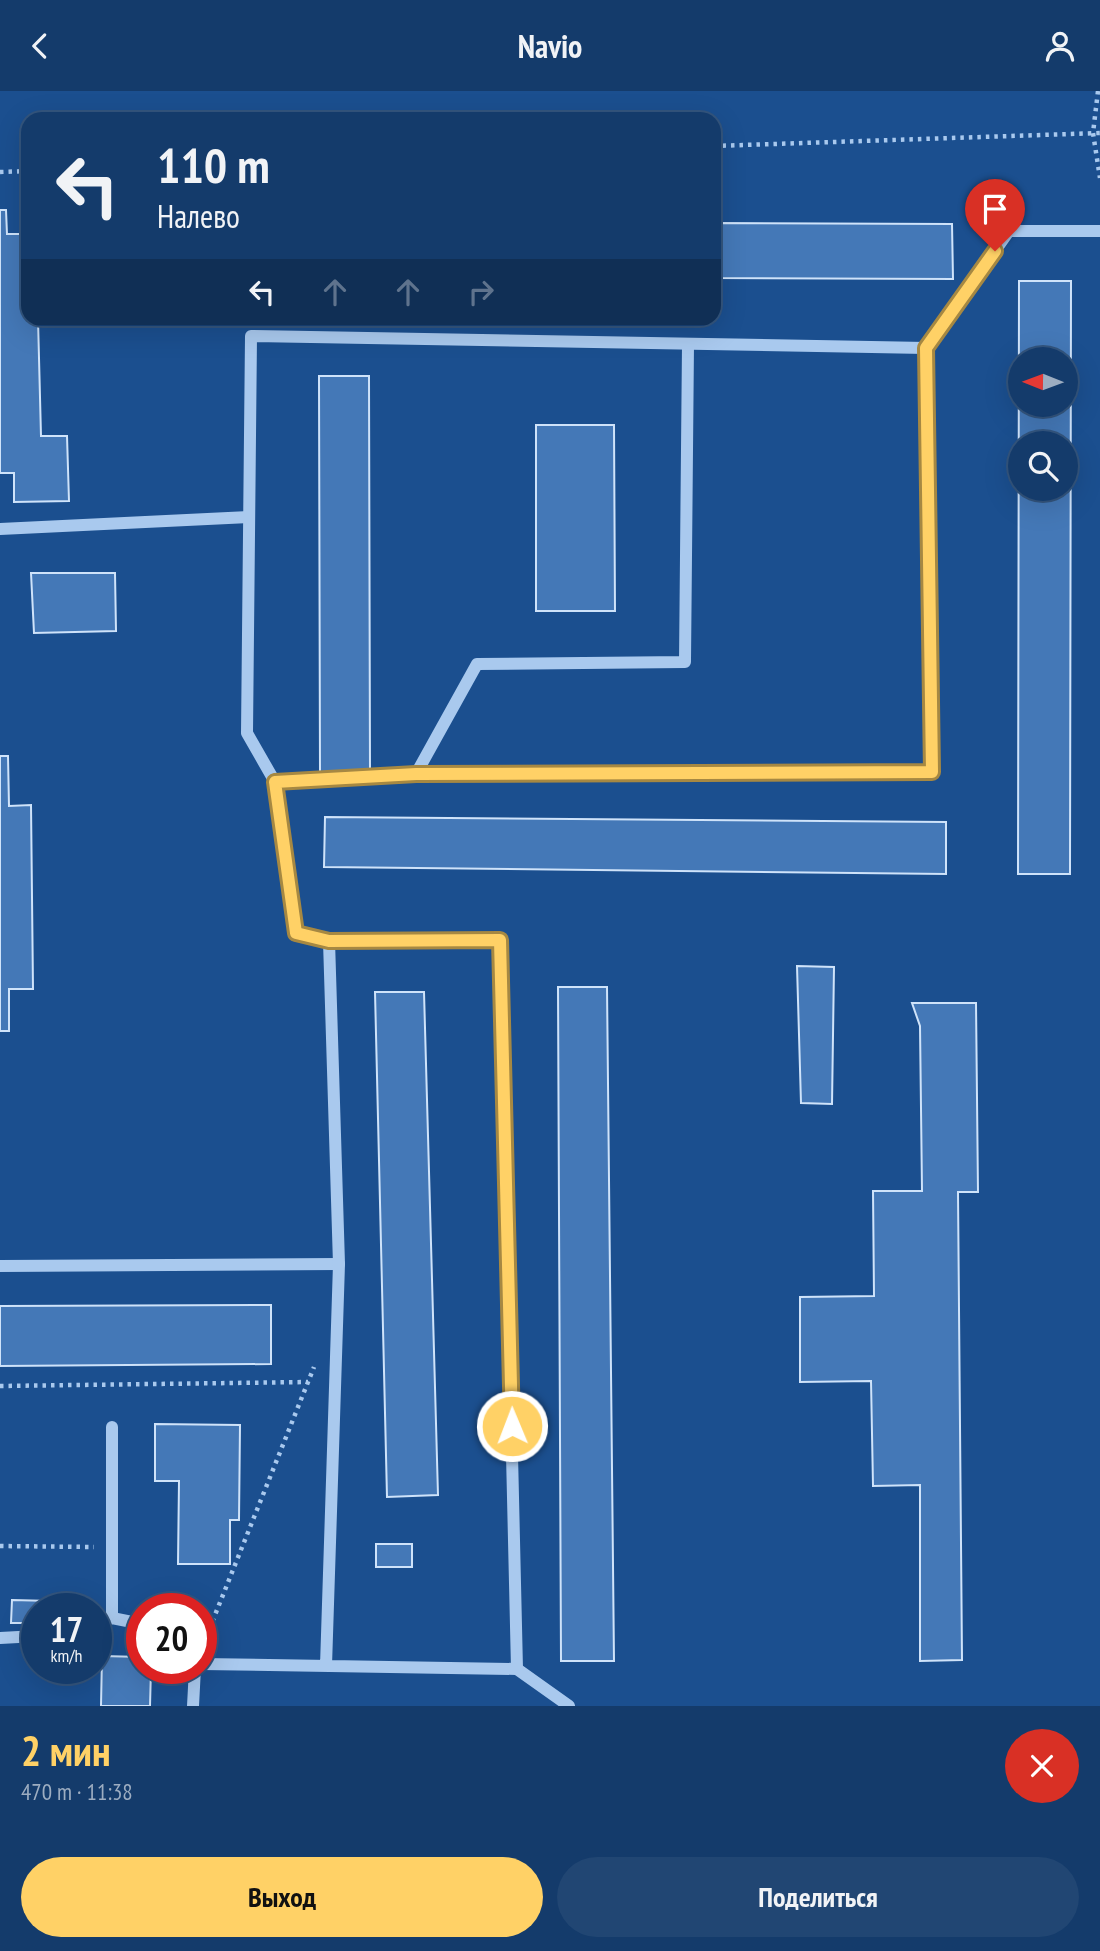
<!DOCTYPE html>
<html lang="ru">
<meta charset="utf-8">
<style>
:root{--surface:#143b6b;--page:#214673;--text:#f1f3f6;--muted:#9dadc1;--line:#33557e;--accent:#ffd166}
body{margin:0;font-family:"PT Sans Narrow",sans-serif;background:var(--page);color:var(--text);height:100vh;display:flex;flex-direction:column;font-size:26px;white-space:nowrap}
*{box-sizing:border-box;margin:0}
p{font-size:23px;color:var(--muted)}
.icon{flex:none;width:38px;height:38px;fill:none;stroke:currentColor;stroke-width:2;stroke-linecap:round;stroke-linejoin:round}
.map{position:relative;height:1615px;overflow:hidden}
.side{display:flex;flex-direction:column;background:var(--surface);flex:1}
.side>*{flex:none}
.banner{position:absolute;left:21px;top:21px;width:700px;height:214px;border-radius:21px;box-shadow:0 7px 28px #0002,0 0 0 2px var(--line);background:#143b6b;color:var(--text);overflow:hidden}
.needle{width:46px;rotate:271deg}
.tools{position:absolute;left:1008px;top:256px;display:grid;gap:14px}
.tools a{display:grid;place-items:center;width:70px;height:70px;border-radius:50%;background:var(--surface);box-shadow:0 7px 28px #0002,0 0 0 2px var(--line);font-size:35px}
.speed{position:absolute;left:21px;top:1502px;display:flex;gap:14px;font-size:35px;font-weight:700;text-align:center}
.speed>*{display:grid;place-content:center;width:91px;height:91px;border-radius:50%;background:var(--surface);box-shadow:0 7px 28px #0002,0 0 0 2px var(--line);line-height:1}
.speed small{font-size:18px;font-weight:400}
.speed .limit{border:10px solid #d22;background:#fff;color:#111}
.pin{position:absolute;display:grid;place-items:center;width:60px;height:60px;color:#fff;margin:-72px -30px;border-radius:50% 50% 50% 0;rotate:-45deg;box-shadow:0 0 7px #0007}
.pin .icon{rotate:45deg}
.me{position:absolute;width:77px;margin:-38px;rotate:359deg;stroke-linejoin:round;filter:drop-shadow(0 0 5px #0008)}
.turn{display:flex;align-items:center;gap:24px;height:147px;padding:0 21px;font-size:32px}
.turn .icon{width:91px;height:91px;stroke-width:2.5}
.turn b{display:block;font-size:49px;line-height:60px}
.lanes{display:flex;align-items:center;height:66px;padding:0 21px;background:#0003;justify-content:center;gap:35px;direction:ltr}
.lanes .off{opacity:.35}
.round{display:grid;place-items:center;flex:none;width:74px;height:74px;border-radius:37px;background:var(--page)}
.head{display:flex;align-items:center;justify-content:space-between;height:119px;padding:0 21px}
h1{font-size:42px;font-weight:600;line-height:52px;color:var(--accent)}
.primary-button{display:flex;gap:14px;margin-top:auto;padding:14px 21px}
.primary-button a{flex:1;height:80px;border-radius:42px;background:var(--accent);color:#111;font-size:28px;font-weight:600;line-height:80px;text-align:center}
.primary-button a+a{background:var(--page);color:var(--text)}
header{display:flex;justify-content:space-between;align-items:center;height:91px;padding:0 21px;background:var(--surface);font-size:32px;font-weight:600}
.map>svg:first-child{display:block}
.building{fill:#4478b7;stroke:#cfe3fa;stroke-width:2;fill-rule:evenodd}
.lines{fill:none;stroke-linecap:round;stroke-linejoin:round}
.path{stroke:#a9c9ee;stroke-width:4.5;stroke-dasharray:3.5 5;stroke-linecap:butt}
.minor{stroke:#a9c9ee;stroke-width:12}
.route-casing{stroke:#a68842;stroke-width:18}
.route{stroke:#ffd166;stroke-width:12}
</style>
<header><svg class="icon" aria-label="back" viewBox="0 0 24 24"><path d="M15 5l-7 7 7 7"/></svg>Navio<svg class="icon" aria-label="person" viewBox="0 0 24 24"><circle cx="12" cy="8" r="4"/><path d="M4 21q1-7 8-7t8 7"/></svg></header>
<div class="map">
<svg width="1100" height="1615" viewBox="0 0 1100 1615">
<rect width="100%" height="100%" fill="#1b4f8f"/>
<!-- building -->
<g class="building">
<path d="M 0,119 L 6,119 L 7,143 L 28,143 L 28,228 L 38,228 L 41,345 L 67,345 L 69,410 L 14,411 L 14,382 L 0,382 Z"/>
<path d="M 714,132 L 952,133 L 953,188 L 714,187 Z"/>
<path d="M 1019,190 L 1071,190 L 1070,783 L 1018,783 ZM 1020,268 L 1066,268 L 1066,313 L 1020,313 ZM 1020,352 L 1066,352 L 1066,397 L 1020,397 Z"/>
<path d="M 319,285 L 369,285 L 370,683 L 320,683 Z"/>
<path d="M 536,334 L 614,334 L 615,520 L 536,520 Z"/>
<path d="M 31,482 L 115,482 L 116,540 L 34,542 Z"/>
<path d="M 0,665 L 8,665 L 9,715 L 31,714 L 33,898 L 9,898 L 9,940 L 0,940 Z"/>
<path d="M 325,726 L 946,731 L 946,783 L 324,776 Z"/>
<path d="M 797,875 L 834,876 L 832,1013 L 801,1012 Z"/>
<path d="M 558,896 L 607,896 L 614,1570 L 561,1570 Z"/>
<path d="M 375,901 L 424,901 L 438,1404 L 387,1406 Z"/>
<path d="M 912,912 L 976,912 L 978,1101 L 958,1101 L 962,1569 L 920,1570 L 920,1394 L 873,1395 L 871,1290 L 800,1291 L 800,1206 L 874,1205 L 873,1100 L 922,1100 L 920,935 Z"/>
<path d="M 271,1214 L 271,1273 L 0,1275 L 0,1215 Z"/>
<path d="M 155,1333 L 240,1334 L 239,1429 L 230,1429 L 230,1473 L 178,1473 L 179,1390 L 155,1390 Z"/>
<rect x="376" y="1453" width="36" height="23"/>
<path d="M 12,1509 L 51,1510 L 51,1517 L 37,1517 L 37,1532 L 11,1532 Z"/>
<path d="M 102,1565 L 142,1566 L 142,1577 L 151,1577 L 150,1615 L 101,1615 Z"/>
</g>
<g class="lines">
<!-- path -->
<g class="path">
<path d="M 1098,0 L 1093,42 L 1100,87"/>
<path d="M 714,55 L 1100,42"/>
<path d="M 0,81 L 28,80"/>
<path d="M 0,1295 L 308,1291"/>
<path d="M 0,1455 L 94,1456"/>
<path d="M 203,1554 L 314,1276"/>
</g>
<!-- minor -->
<g class="minor">
<path d="M 926,257 L 1009,140 L 1100,140"/>
<path d="M 0,438 L 249,426"/>
<path d="M 416,683 L 477,573 L 685,571 L 688,253"/>
<path d="M 275,691 L 247,642 L 251,245 L 926,257 L 932,681 L 416,683 L 275,691 L 296,841 L 329,850"/>
<path d="M 0,1175 L 339,1173"/>
<path d="M 112,1336 L 112,1527"/>
<path d="M 96,1535 L 112,1527 L 142,1533"/>
<path d="M 0,1547 L 37,1545"/>
<path d="M 201,1573 L 517,1578 L 500,849 L 329,850 L 339,1173 L 326,1575"/>
<path d="M 517,1578 L 569,1615"/>
<path d="M 193,1615 L 195,1577"/>
</g>
</g>
<g class="lines">
<!-- route casing -->
<g class="route-casing">
<path id="route" d="M 512,1335 L 500,849 L 329,850 L 296,842 L 275,691 L 416,683 L 932,681 L 926,257 L 995,160"/>
</g>
<!-- route -->
<use href="#route" class="route"/>
</g>
</svg>
<div class="tools">
<a><svg class="needle" viewBox="-14 -14 28 28"><path d="M0-13l5 13h-10z" fill="#e53935"/><path d="M0 13l5-13h-10z" fill="#9dadc1"/></svg></a>
<a><svg class="icon" aria-label="search" viewBox="0 0 24 24"><circle cx="10" cy="10" r="6"/><path d="M15 15l6 6"/></svg></a>
</div>
<div class="speed"><div>17<small>km/h</small></div><div class="limit">20</div></div>
<div class="pin" style="left:995px;top:160px;background:#d93025"><svg class="icon" aria-label="arrive" viewBox="0 0 24 24"><path d="M6 21V4h12l-3 4 3 4H6"/></svg></div>
<svg class="me" style="left:512px;top:1335px" viewBox="-20 -20 40 40"><circle r="17" fill="#ffd166" stroke="#fff" stroke-width="3"/><path d="M0-11L8 9 0 5-8 9z" fill="#fff"/></svg>
<div class="banner">
<div class="turn"><svg class="icon" aria-label="left" viewBox="0 0 24 24"><path d="M17 20v-9H6M10 6l-5 5 5 5"/></svg><div><b>110 m</b>Налево</div></div>
<div class="lanes"><svg class="icon" aria-label="left" viewBox="0 0 24 24"><path d="M17 20v-9H6M10 6l-5 5 5 5"/></svg><svg class="icon off" aria-label="ahead" viewBox="0 0 24 24"><path d="M12 20V5M6 11l6-6 6 6"/></svg><svg class="icon off" aria-label="ahead" viewBox="0 0 24 24"><path d="M12 20V5M6 11l6-6 6 6"/></svg><svg class="icon off" aria-label="right" viewBox="0 0 24 24"><path d="M7 20v-9h11M14 6l5 5-5 5"/></svg></div>
</div>
</div>
<section class="side">
<div class="head"><div><h1>2 мин</h1><p>470 m · 11:38</p></div><a class="round" style="background:#d93025;color:#fff"><svg class="icon" aria-label="close" viewBox="0 0 24 24"><path d="M6 6l12 12M18 6L6 18"/></svg></a></div>
<div class="primary-button"><a>Выход</a><a>Поделиться</a></div>
</section>
